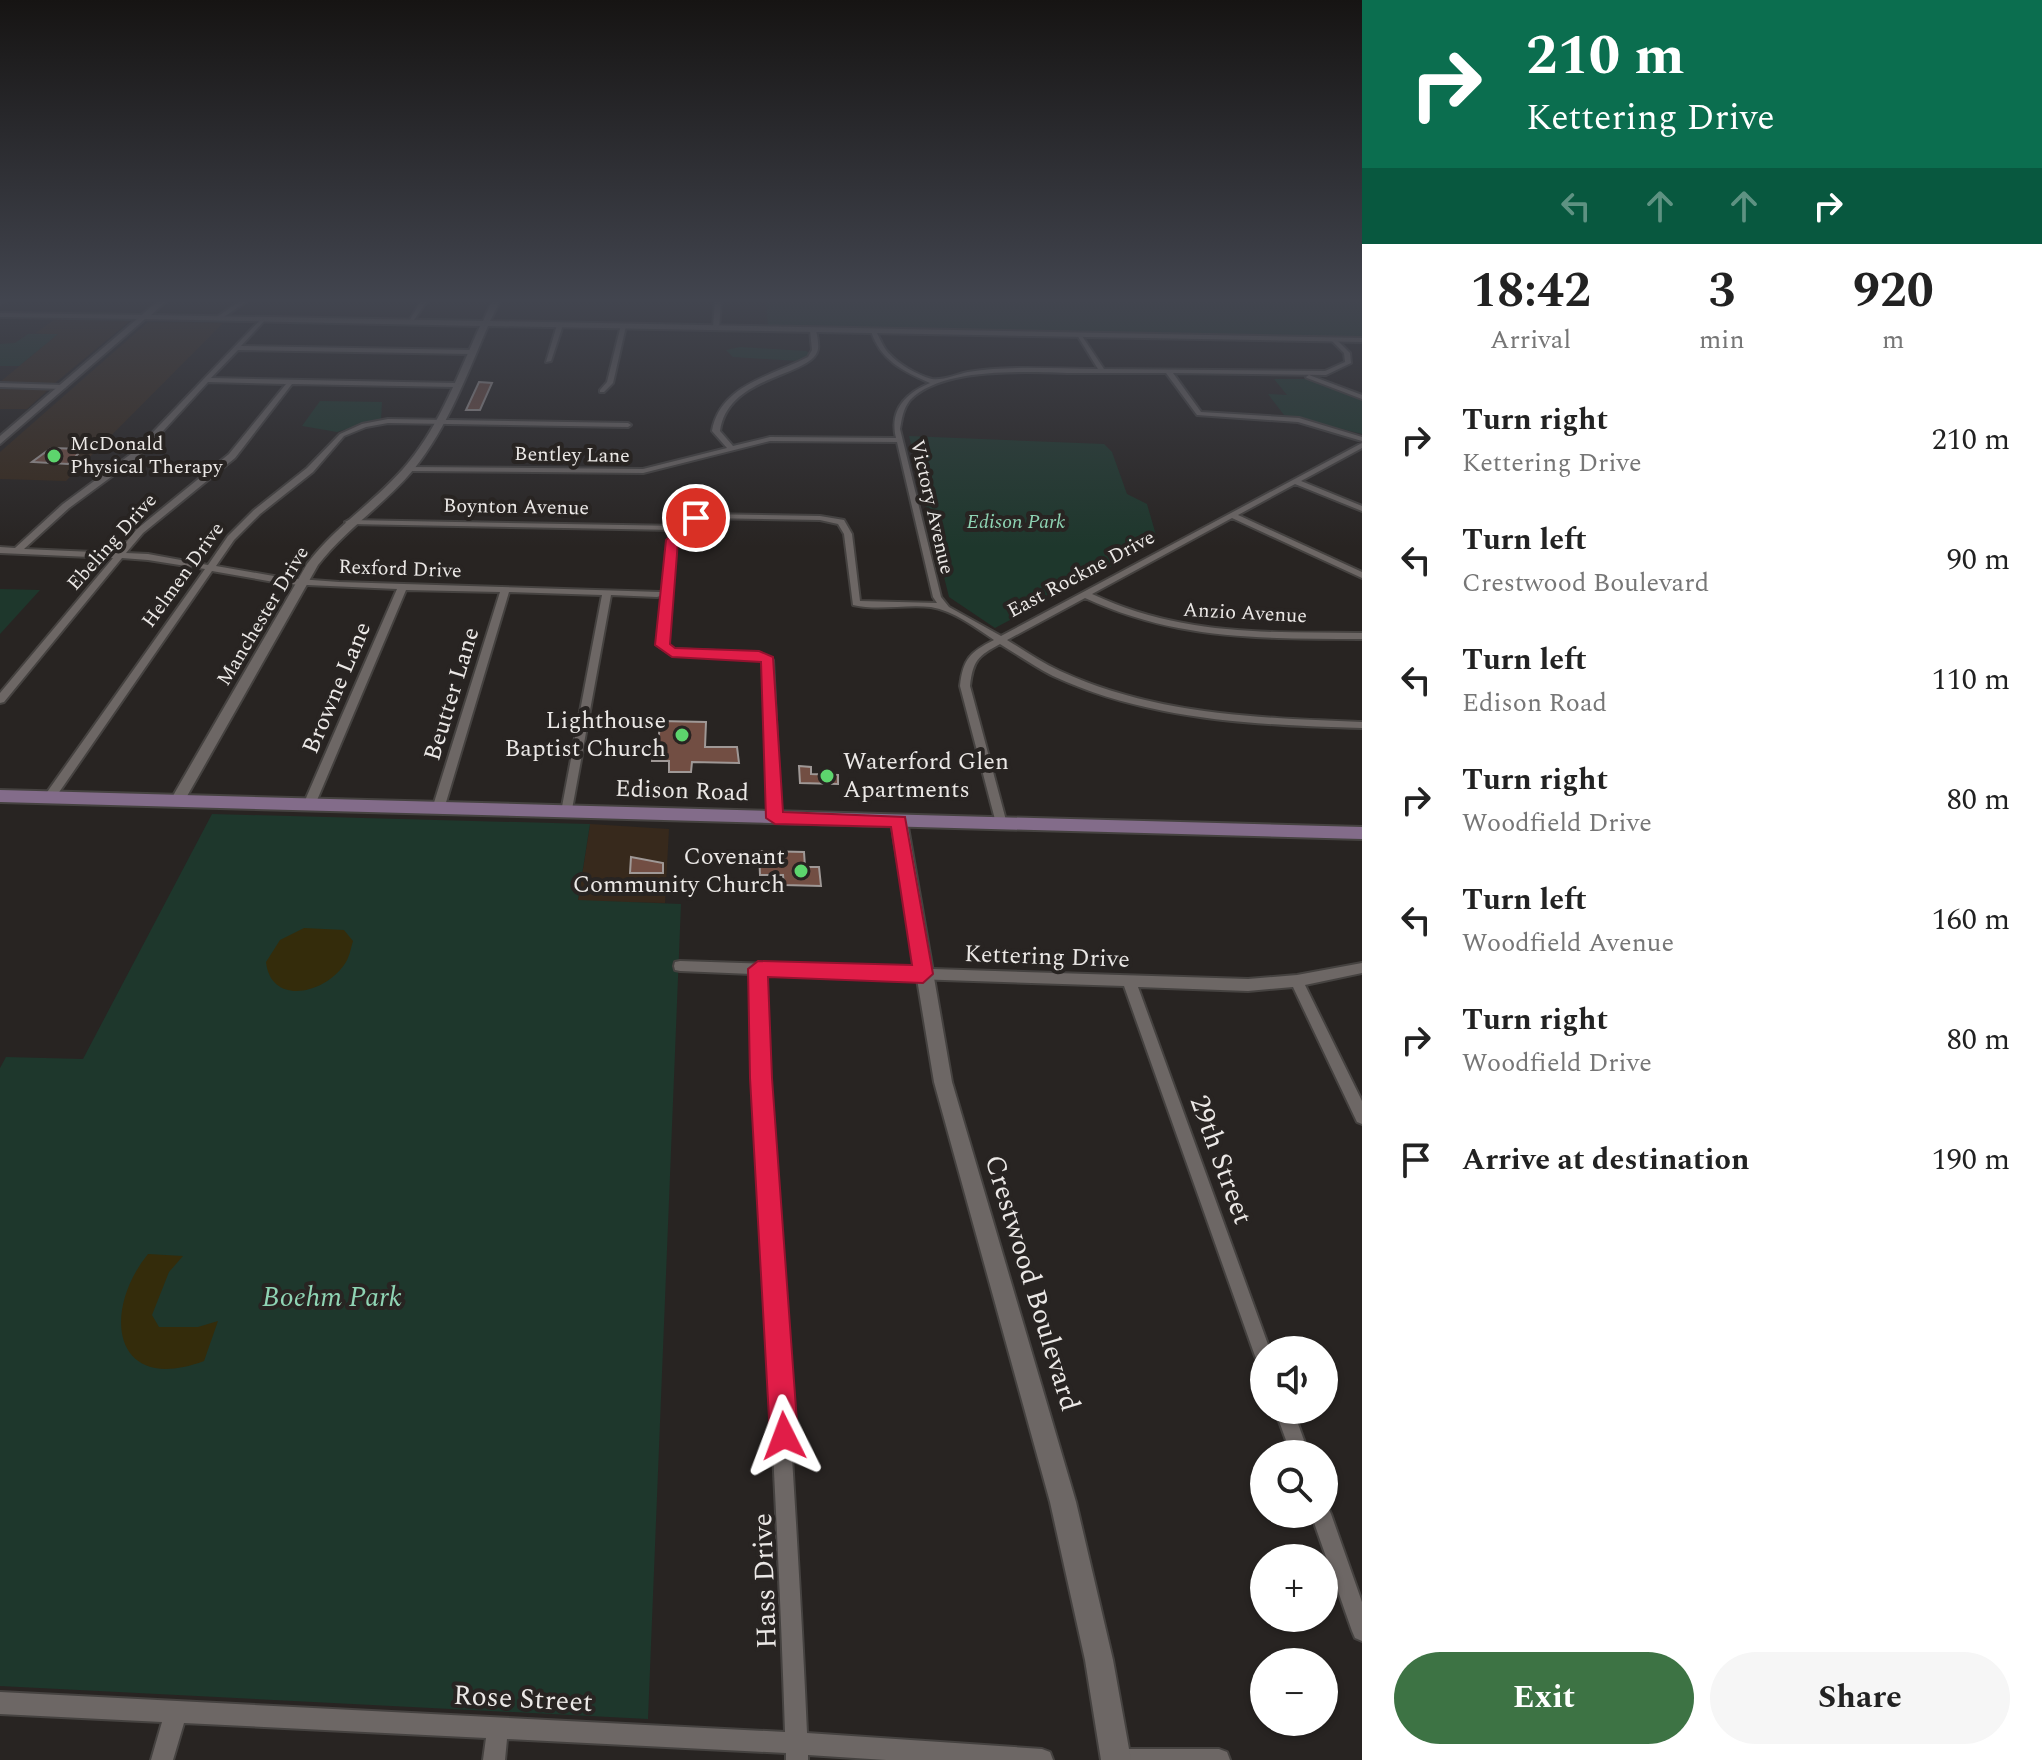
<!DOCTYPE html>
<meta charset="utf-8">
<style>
:root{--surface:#fff;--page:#f6f6f6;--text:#222;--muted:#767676;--accent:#3d7344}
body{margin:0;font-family:Spectral,serif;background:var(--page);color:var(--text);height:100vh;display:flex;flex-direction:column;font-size:30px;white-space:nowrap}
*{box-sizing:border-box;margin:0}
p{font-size:26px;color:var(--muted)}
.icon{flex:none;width:44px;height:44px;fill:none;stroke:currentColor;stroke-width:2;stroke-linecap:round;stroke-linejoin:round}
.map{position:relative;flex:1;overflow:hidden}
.drawer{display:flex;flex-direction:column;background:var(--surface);width:680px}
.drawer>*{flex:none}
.guide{background:#0b6e4f;color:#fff;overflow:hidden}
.tools{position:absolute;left:1250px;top:1336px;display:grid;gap:16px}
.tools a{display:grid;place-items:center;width:88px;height:88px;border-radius:50%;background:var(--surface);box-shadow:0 2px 6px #0004;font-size:40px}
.pin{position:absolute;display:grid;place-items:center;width:68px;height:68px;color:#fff;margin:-34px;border:4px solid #fff;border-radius:50%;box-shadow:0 2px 8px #0007}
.me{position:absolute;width:88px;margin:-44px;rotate:357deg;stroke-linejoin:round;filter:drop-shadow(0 0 6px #0008)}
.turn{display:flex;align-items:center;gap:28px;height:168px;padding:0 32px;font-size:36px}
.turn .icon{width:104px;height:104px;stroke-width:2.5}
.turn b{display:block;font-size:56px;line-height:68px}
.lanes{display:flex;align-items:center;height:76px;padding:0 32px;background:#0003;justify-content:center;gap:40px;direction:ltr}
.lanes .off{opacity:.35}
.eta{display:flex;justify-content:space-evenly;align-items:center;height:136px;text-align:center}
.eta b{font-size:48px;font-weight:700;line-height:56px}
.button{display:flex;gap:16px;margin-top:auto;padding:16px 32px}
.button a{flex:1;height:92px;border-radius:48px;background:var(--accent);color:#fff;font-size:32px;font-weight:700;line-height:92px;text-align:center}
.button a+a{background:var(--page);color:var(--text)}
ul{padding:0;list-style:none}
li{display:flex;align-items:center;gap:24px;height:120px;padding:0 32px}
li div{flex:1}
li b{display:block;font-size:30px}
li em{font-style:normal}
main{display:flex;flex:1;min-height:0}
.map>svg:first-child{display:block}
.commercial{fill:#37291c}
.green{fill:#1e372c}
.sand{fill:#342c0b}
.building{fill:#724e43;stroke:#9f9896;stroke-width:2}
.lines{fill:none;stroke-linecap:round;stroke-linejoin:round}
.minor-casing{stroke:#454240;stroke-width:4}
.tertiary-casing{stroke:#454240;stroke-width:4}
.secondary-casing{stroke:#454240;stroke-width:4}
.minor{fill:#6d6765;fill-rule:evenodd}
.tertiary{fill:#6d6765;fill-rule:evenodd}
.secondary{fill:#836c8a;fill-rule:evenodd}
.route{fill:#e11d48;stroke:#92132f;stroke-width:2}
.poi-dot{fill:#5dd56d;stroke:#282422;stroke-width:3}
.labels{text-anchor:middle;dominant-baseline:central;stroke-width:8;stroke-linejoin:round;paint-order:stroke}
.far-poi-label{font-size:20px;fill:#ebe8e6;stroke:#282422;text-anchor:start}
.far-street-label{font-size:20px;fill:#ebe8e6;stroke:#282422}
.far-park-label{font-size:20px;font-style:italic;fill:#8fd4b4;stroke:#282422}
.street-label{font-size:24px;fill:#ebe8e6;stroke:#282422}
.poi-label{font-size:24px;fill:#ebe8e6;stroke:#282422;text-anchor:end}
.near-street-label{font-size:28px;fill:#ebe8e6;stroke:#282422}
.near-park-label{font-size:28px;font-style:italic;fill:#8fd4b4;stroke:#282422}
</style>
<main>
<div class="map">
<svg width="1362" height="1760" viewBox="0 0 1362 1760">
<rect width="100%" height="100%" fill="#282422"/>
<!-- commercial -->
<g class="commercial">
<path d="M 56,318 L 131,320 L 55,383 L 0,382 L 57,335 L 36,333 Z"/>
<path d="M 148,322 L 223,323 L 66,481 L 0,479 L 0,452 Z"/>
<path d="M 0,389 L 48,390 L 27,409 L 0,409 Z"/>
<path d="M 590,824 L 669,829 L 665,903 L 578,901 Z"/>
</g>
<!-- green -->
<g class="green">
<path d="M 766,301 L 1362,301 L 1362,339 L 768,326 Z"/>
<path d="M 28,334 L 58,334 L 19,366 L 0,366 L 0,344 L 15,343 Z"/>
<path d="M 740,347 L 806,351 L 811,354 L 798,361 L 733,357 L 726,350 Z"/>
<path d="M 1274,379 L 1307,379 L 1362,399 L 1362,434 L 1284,415 L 1268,394 L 1287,395 Z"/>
<path d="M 320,401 L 382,402 L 381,419 L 337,432 L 302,426 Z"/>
<path d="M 909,436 L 1104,444 L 1112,452 L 1127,494 L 1147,504 L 1158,542 L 995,628 L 949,597 Z"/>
<path d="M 0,589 L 40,590 L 0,634 Z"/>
<path d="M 212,814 L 590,824 L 578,900 L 681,904 L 648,1719 L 0,1686 L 0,1068 L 6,1057 L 83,1059 Z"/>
</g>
<!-- sand -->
<g class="sand">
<path d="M 304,928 L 344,930 L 353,941 C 351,948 349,959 344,965 C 324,994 271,1006 266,962 L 280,940 Z"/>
<path d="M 148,1254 L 183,1256 L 169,1272 L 152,1315 L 159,1327 L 198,1327 L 218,1321 L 204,1361 C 113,1395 101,1312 148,1254 Z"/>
</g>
<!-- building -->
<g class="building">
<path d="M 479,382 L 492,383 L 480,410 L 466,410 Z"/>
<path d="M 51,448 L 83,449 L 68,464 L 32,462 Z"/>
<path d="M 660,721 L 706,722 L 705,747 L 737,747 L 739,763 L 692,762 L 691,772 L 669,772 L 669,761 L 652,761 L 653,748 L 658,748 Z"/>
<path d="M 799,766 L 811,767 L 811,774 L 838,775 L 838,784 L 800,783 Z"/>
<path d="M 759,851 L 804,852 L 805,867 L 819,867 L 821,886 L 784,885 L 783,875 L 760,875 Z"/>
<path d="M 631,857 L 663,863 L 663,873 L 630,873 Z"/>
</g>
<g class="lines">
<!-- minor casing -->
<g class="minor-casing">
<g id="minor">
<path d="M 0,301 L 4,301 L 0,304 Z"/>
<path d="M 240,301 L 247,301 L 221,319 L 217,319 L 217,317 Z"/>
<path d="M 421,301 L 427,301 L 412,323 L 408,323 Z"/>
<path d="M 715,301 L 721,301 L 719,328 L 716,330 L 713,328 Z"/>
<path d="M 0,313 L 143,315 L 146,317 L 143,319 L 0,317 Z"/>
<path d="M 263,317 L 265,320 L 241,346 L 471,350 L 474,352 L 471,354 L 238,350 L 211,378 L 455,383 L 458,385 L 455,387 L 292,384 L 235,458 L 143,533 L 126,553 L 148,554 L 208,565 L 228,536 L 254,510 L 307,468 L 340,434 L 362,424 L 388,419 L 628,423 L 631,425 L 628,427 L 388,423 L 366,427 L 344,436 L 313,472 L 260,514 L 234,540 L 216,566 L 285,578 L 339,582 L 660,592 L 660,596 L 657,597 L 611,595 L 571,815 L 567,816 L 561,812 L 602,595 L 509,592 L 444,809 L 438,813 L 432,809 L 500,592 L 406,590 L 315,805 L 309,809 L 303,805 L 397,589 L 285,584 L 212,571 L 53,801 L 45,801 L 43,798 L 45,795 L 205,569 L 148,560 L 122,558 L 4,702 L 0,703 L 0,693 L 113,558 L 0,553 L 0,547 L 15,548 L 63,504 L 135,451 ZM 208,382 L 286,384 L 229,454 L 137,529 L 117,553 L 24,549 L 69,508 L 141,455 Z"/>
<path d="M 560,323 L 563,325 L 551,361 L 546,362 L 557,325 Z"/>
<path d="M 621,325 L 626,326 L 613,383 L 604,392 L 600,392 L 600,390 L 607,382 Z"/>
<path d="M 813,328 L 816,330 C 817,335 819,344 818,349 C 813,377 728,374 720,431 L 733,446 L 770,437 L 896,438 C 889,410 906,393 930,383 C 903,371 880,360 871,331 L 874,329 C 879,335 881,343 886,350 C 896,363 917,375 932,379 C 942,381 958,374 968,372 C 1011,365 1055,369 1098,369 L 1077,335 L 1080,333 L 1104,369 L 1325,371 L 1345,362 L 1344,353 L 1331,340 L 1336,339 L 1350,353 L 1351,363 L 1326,375 L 1173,373 L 1201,412 L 1299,418 L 1362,437 L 1362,441 L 1298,422 L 1197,415 L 1166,373 C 1135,373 1104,373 1072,373 C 1029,372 943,366 910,400 C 903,409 902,418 900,429 L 941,597 L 949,607 L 1001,636 L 1362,443 L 1362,448 L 1301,481 L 1362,506 L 1362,511 L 1295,484 L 1238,515 L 1362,572 L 1362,578 L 1232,518 L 1092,594 C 1182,636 1265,632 1362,633 L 1362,639 C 1262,638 1178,641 1085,598 L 1007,640 C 1025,651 1042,663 1060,671 C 1155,715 1260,718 1362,722 L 1362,728 C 1258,725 1150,721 1053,676 C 1035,667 1018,655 1000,644 C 978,656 973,660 970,686 L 1007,824 L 1001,828 L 997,827 L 960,686 C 963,659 970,652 994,640 C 975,627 954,611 931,607 C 905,604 879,611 853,605 L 844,534 L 838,524 L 820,520 L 703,518 L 691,524 L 676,540 L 667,644 L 674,649 L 759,653 L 773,660 L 781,818 L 775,822 L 769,818 L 763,661 L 757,659 L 672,655 L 657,645 L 668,540 L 676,530 L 349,524 L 345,522 L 349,520 L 680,526 L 685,520 L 702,514 L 820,516 L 844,520 L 852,534 L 860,601 L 937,603 L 933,597 L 897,442 L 770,441 L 643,473 L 409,471 L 405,469 L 409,467 L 643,469 L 727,448 L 712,431 C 720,385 772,376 808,357 L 812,350 L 810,330 Z"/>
<path d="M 1309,375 L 1362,395 L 1362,399 L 1307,378 L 1306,377 Z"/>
<path d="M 0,383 L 63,385 L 66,387 L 63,389 L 0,387 Z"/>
<path d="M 680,961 L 1248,979 L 1297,975 L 1362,963 L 1362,973 L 1305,985 L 1362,1101 L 1362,1124 L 1357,1122 L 1293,987 L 1248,991 L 1138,987 L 1270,1350 L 1264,1350 L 1264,1365 L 1258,1362 L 1255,1356 L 1124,986 L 765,974 C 775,1227 796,1480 807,1733 L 1042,1749 L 1050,1752 L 1053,1760 L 886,1760 L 808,1755 L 808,1760 L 786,1760 L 786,1753 L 507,1739 L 505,1760 L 483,1760 L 486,1738 L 184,1723 L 173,1760 L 151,1760 L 162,1722 L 0,1714 L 0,1692 L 785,1732 C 777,1479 759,1227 752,974 L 680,971 L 675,970 L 674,966 L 675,962 Z"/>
<path d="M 1275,1410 L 1293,1410 L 1309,1454 L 1291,1454 Z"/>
<path d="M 1324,1506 L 1328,1507 L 1331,1514 L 1362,1602 L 1362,1641 L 1355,1638 L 1352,1631 L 1311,1514 L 1324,1514 Z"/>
<path d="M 1127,1749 L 1219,1749 L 1227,1752 L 1230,1760 L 1116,1760 L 1119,1752 Z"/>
</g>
</g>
<!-- tertiary casing -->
<g class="tertiary-casing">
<g id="tertiary">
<path d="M 158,301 L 166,301 L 151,315 L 483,321 L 492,301 L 500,301 L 490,321 L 1362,338 L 1362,342 L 488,326 C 467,374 448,427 414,469 C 385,504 346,529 318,565 L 182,805 L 177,806 L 170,801 L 307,564 C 336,525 378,500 408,463 C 441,423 459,372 480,326 L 145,319 L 0,444 L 0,436 Z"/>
<path d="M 899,815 L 907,821 L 952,1082 L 1076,1502 L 1113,1660 L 1131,1760 L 1101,1760 L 1085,1660 L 1050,1502 L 934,1082 L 891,821 Z"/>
</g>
</g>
<!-- secondary casing -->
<g class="secondary-casing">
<path id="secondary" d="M 0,790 L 1362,827 L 1362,839 L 0,802 Z"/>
</g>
<!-- minor -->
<use href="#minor" class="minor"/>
<!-- tertiary -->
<use href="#tertiary" class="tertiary"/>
<!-- secondary -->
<use href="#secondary" class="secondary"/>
</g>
<!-- sky -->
<linearGradient id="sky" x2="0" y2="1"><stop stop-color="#161413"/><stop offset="0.55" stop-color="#42454f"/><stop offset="1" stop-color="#42454f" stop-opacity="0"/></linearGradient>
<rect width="1362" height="547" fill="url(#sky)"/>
<!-- route -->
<path class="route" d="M 692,515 L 702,518 L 678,541 L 670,644 L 675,648 L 759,651 L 773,657 L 783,812 L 905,817 L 933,974 L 923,983 L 768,977 L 772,1078 L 798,1436 L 794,1446 L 784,1450 L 774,1446 L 770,1436 L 750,1078 L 748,969 L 758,961 L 912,965 L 891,827 L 775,824 L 766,818 L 761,662 L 672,657 L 655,645 L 666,540 Z"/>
<!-- markers -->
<g class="poi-dot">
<circle cx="54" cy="456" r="8"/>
<circle cx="682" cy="735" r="8"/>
<circle cx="827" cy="776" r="8"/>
<circle cx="801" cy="871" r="8"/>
</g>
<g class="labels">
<!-- far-poi labels -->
<g class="far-poi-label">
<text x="70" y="444">McDonald<tspan x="70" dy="23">Physical Therapy</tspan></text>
</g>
<!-- far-street labels -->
<g class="far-street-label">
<text transform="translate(572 455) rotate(1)">Bentley Lane</text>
<text transform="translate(516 507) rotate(1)">Boynton Avenue</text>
<text transform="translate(932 507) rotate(77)">Victory Avenue</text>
<text transform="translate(112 542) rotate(-48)">Ebeling Drive</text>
<text transform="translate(400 569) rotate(2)">Rexford Drive</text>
<text transform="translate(1081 574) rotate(-28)">East Rockne Drive</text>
<text transform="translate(183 575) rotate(-54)">Helmen Drive</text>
<text transform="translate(1245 613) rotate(3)">Anzio Avenue</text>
<text transform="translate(263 616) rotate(-59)">Manchester Drive</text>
</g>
<!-- far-park labels -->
<g class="far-park-label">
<text x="1016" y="522">Edison Park</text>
</g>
<!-- street labels -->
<g class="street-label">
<text transform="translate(337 688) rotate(-67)">Browne Lane</text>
<text transform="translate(452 694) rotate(-73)">Beutter Lane</text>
<text transform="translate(682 791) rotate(2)">Edison Road</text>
<text transform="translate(1047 957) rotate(2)">Kettering Drive</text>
</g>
<!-- poi labels -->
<g class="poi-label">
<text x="666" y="721">Lighthouse<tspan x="666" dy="28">Baptist Church</tspan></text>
<text x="843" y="762" text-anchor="start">Waterford Glen<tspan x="843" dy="28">Apartments</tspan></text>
<text x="785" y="857">Covenant<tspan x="785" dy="28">Community Church</tspan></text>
</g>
<!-- near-street labels -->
<g class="near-street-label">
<text transform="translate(1221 1160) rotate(70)">29th Street</text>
<text transform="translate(1032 1283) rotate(73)">Crestwood Boulevard</text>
<text transform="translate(765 1581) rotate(-92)">Hass Drive</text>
<text transform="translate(523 1699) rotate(3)">Rose Street</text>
</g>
<!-- near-park labels -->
<g class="near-park-label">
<text x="332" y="1297">Boehm Park</text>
</g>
</g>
</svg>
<div class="tools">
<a><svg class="icon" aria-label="sound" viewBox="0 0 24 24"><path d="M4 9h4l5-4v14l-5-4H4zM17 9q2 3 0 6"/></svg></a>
<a><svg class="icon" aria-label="search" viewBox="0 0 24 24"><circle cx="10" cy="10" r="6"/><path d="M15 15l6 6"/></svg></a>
<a>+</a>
<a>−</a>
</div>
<div class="pin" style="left:696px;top:518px;background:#d93025"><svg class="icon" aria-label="arrive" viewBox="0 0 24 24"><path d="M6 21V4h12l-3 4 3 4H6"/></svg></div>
<svg class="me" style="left:784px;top:1436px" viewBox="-20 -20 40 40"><path d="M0-17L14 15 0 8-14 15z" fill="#e11d48" stroke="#fff" stroke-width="4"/></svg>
</div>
<section class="drawer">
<div class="guide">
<div class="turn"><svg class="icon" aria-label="right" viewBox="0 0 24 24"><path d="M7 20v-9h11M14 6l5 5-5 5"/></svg><div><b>210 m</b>Kettering Drive</div></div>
<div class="lanes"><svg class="icon off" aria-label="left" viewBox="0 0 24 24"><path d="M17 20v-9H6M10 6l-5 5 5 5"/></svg><svg class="icon off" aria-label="ahead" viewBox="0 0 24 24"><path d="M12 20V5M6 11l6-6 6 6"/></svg><svg class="icon off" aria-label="ahead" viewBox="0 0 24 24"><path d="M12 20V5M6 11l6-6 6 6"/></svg><svg class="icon" aria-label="right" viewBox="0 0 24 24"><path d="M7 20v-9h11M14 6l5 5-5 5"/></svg></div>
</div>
<div class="eta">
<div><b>18:42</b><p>Arrival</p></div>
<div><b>3</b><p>min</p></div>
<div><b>920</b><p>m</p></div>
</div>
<ul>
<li><svg class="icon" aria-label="right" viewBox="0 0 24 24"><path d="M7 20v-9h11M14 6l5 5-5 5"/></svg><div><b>Turn right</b><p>Kettering Drive</p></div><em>210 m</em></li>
<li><svg class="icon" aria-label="left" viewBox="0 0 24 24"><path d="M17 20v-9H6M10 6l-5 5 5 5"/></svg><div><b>Turn left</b><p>Crestwood Boulevard</p></div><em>90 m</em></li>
<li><svg class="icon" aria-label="left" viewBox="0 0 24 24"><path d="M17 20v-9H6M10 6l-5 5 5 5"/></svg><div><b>Turn left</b><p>Edison Road</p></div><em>110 m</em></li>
<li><svg class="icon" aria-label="right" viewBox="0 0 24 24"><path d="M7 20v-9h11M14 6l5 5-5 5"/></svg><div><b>Turn right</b><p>Woodfield Drive</p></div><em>80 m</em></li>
<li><svg class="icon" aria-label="left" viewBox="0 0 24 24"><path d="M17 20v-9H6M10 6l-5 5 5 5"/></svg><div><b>Turn left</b><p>Woodfield Avenue</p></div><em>160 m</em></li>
<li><svg class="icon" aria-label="right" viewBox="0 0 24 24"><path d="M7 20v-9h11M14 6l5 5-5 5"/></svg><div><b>Turn right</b><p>Woodfield Drive</p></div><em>80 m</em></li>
<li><svg class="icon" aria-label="arrive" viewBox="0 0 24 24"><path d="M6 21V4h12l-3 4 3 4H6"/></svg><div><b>Arrive at destination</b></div><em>190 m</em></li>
</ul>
<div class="button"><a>Exit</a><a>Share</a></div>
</section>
</main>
